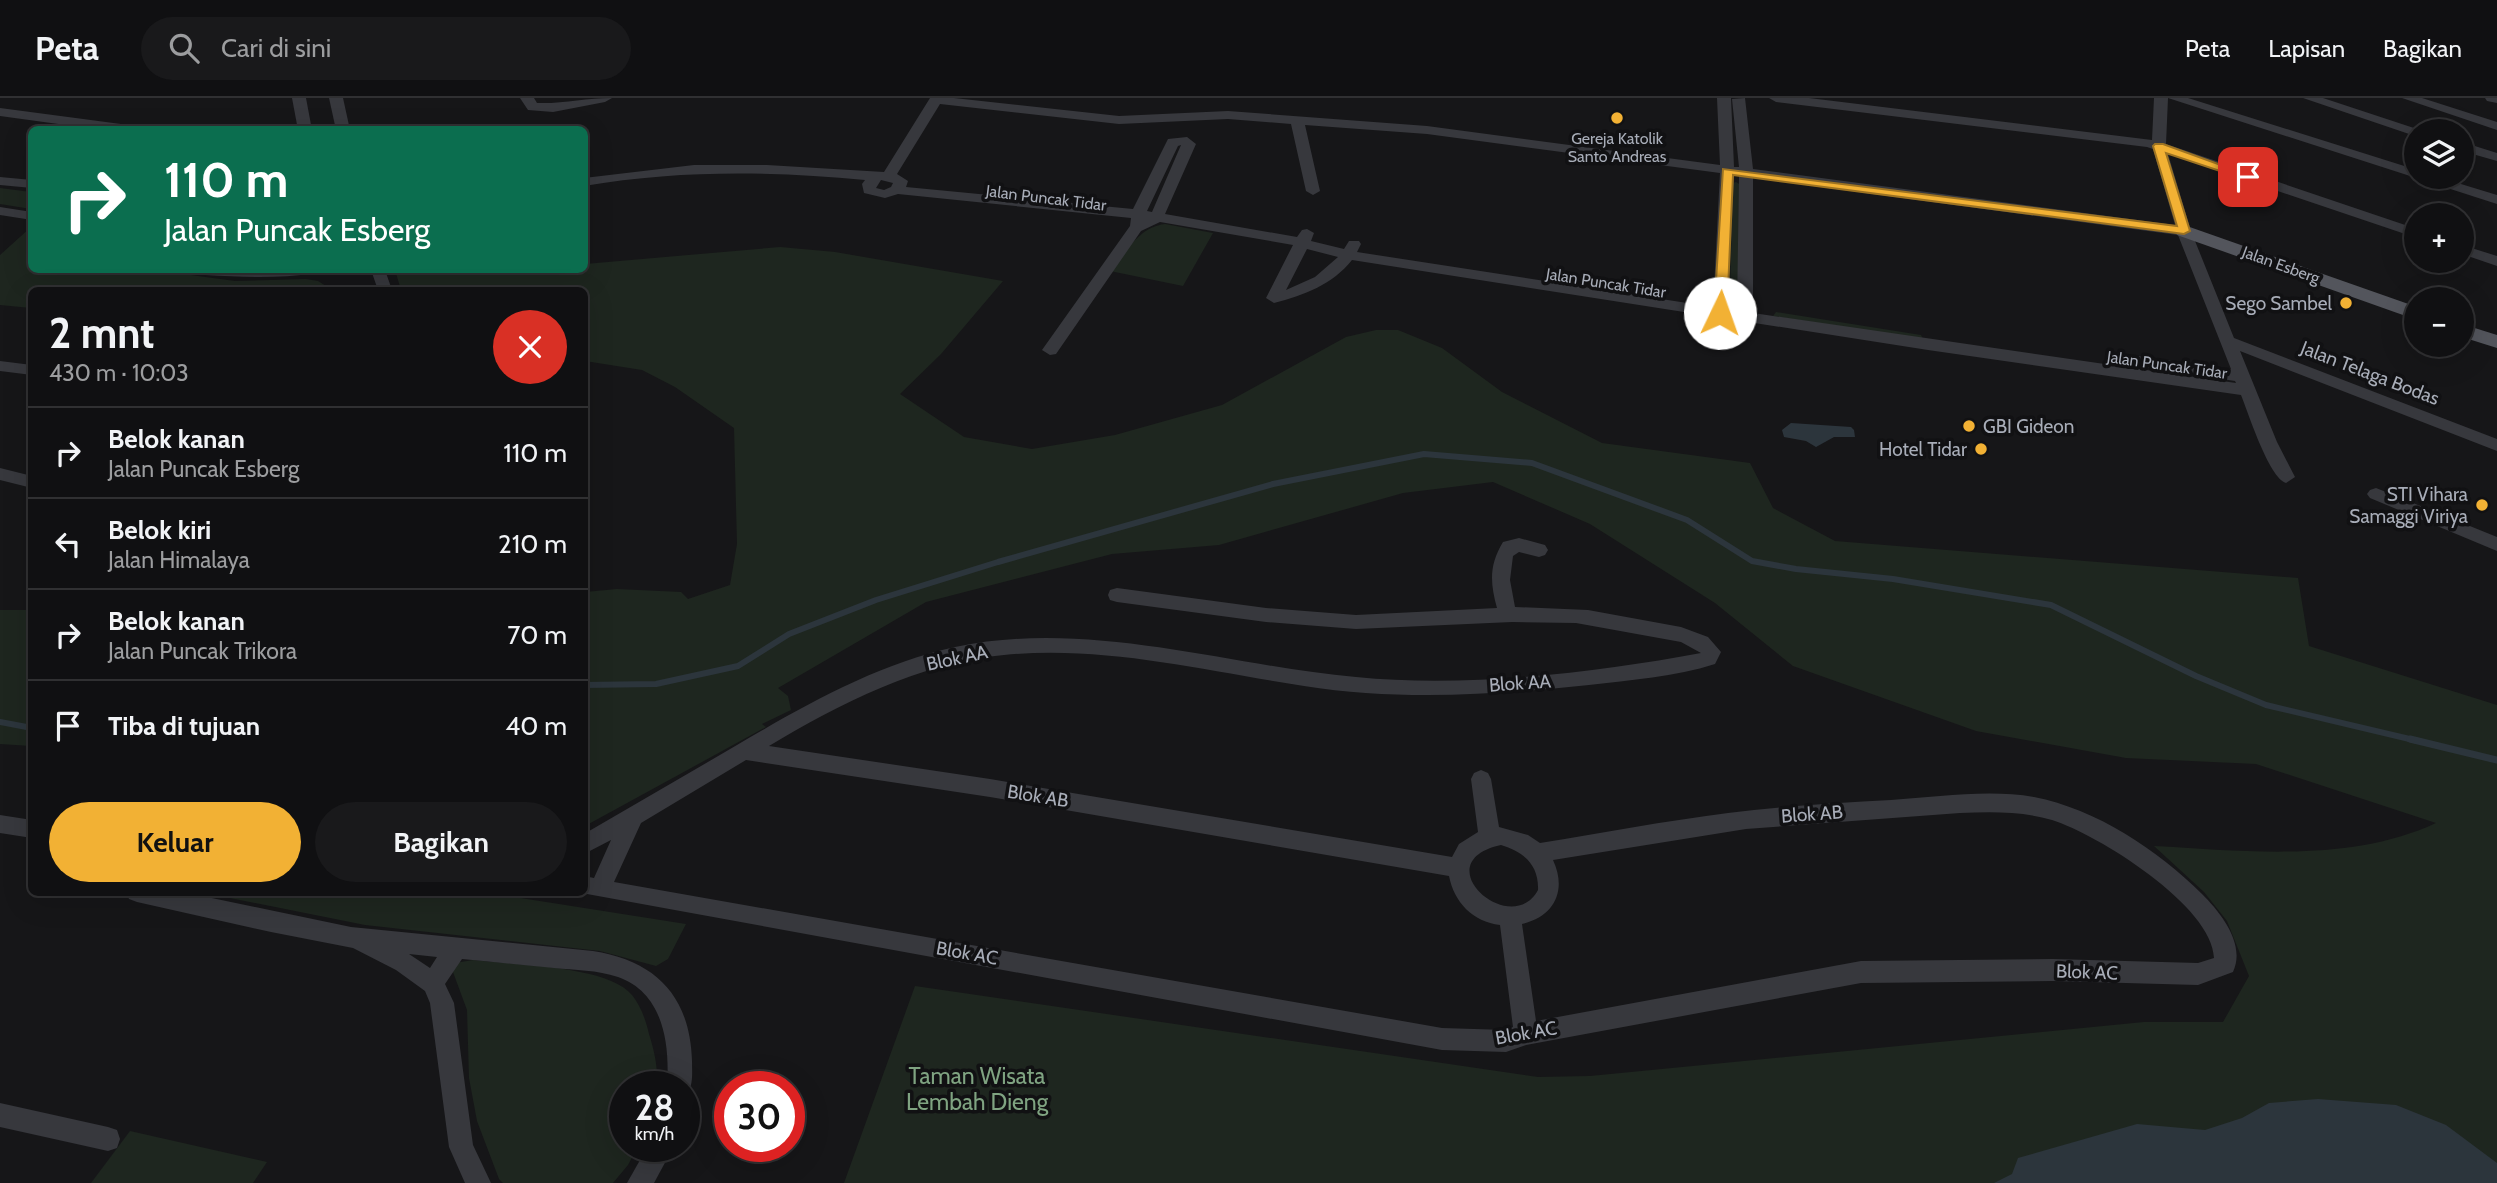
<!DOCTYPE html>
<html lang="id">
<meta charset="utf-8">
<style>
:root{--surface:#101012;--page:#19191b;--text:#f1f3f6;--muted:#9c9d9f;--line:#303032;--accent:#f2b134}
body{margin:0;font-family:Cabin,sans-serif;background:var(--page);color:var(--text);height:100vh;display:flex;flex-direction:column;font-size:26px;white-space:nowrap}
*{box-sizing:border-box;margin:0}
p{font-size:23px;color:var(--muted)}
.icon{flex:none;width:38px;height:38px;fill:none;stroke:currentColor;stroke-width:2;stroke-linecap:round;stroke-linejoin:round}
.map{position:relative;flex:1;overflow:hidden}
.sheet{position:absolute;left:28px;top:189px;width:560px;height:609px;display:flex;flex-direction:column;background:var(--surface);border-radius:10px;box-shadow:0 7px 28px #0002,0 0 0 2px var(--line)}
.sheet>*{flex:none}
.hud{position:absolute;left:28px;top:28px;width:560px;height:147px;border-radius:10px;box-shadow:0 7px 28px #0002,0 0 0 2px var(--line);background:#0b6e4f;color:#fff;overflow:hidden}
.fabs{position:absolute;left:2404px;top:21px;display:grid;gap:14px}
.fabs a{display:grid;place-items:center;width:70px;height:70px;border-radius:50%;background:var(--surface);box-shadow:0 7px 28px #0002,0 0 0 2px var(--line);font-size:35px}
.speed{position:absolute;left:609px;top:973px;display:flex;gap:14px;font-size:35px;font-weight:700;text-align:center}
.speed>*{display:grid;place-content:center;width:91px;height:91px;border-radius:50%;background:var(--surface);box-shadow:0 7px 28px #0002,0 0 0 2px var(--line);line-height:1}
.speed small{font-size:18px;font-weight:400}
.speed .limit{border:10px solid #d22;background:#fff;color:#111}
.pin{position:absolute;display:grid;place-items:center;width:60px;height:60px;color:#fff;margin:-30px;border-radius:14px;box-shadow:0 4px 10px #0006}
.me{position:absolute;width:77px;margin:-38px;rotate:3deg;stroke-linejoin:round;filter:drop-shadow(0 0 5px #0008)}
.turn{display:flex;align-items:center;gap:24px;height:147px;padding:0 21px;font-size:32px}
.turn .icon{width:91px;height:91px;stroke-width:2.5}
.turn b{display:block;font-size:49px;line-height:60px}
.round{display:grid;place-items:center;flex:none;width:74px;height:74px;border-radius:37px;background:var(--page)}
.summary{display:flex;align-items:center;justify-content:space-between;height:119px;padding:0 21px}
h1{font-size:42px;font-weight:700;line-height:52px}
.primary-button{display:flex;gap:14px;margin-top:auto;padding:14px 21px}
.primary-button a{flex:1;height:80px;border-radius:42px;background:var(--accent);color:#111;font-size:28px;font-weight:700;line-height:80px;text-align:center}
.primary-button a+a{background:var(--page);color:var(--text)}
ul{padding:0;list-style:none}
li{display:flex;align-items:center;gap:21px;height:91px;padding:0 21px;border-top:2px solid var(--line)}
li div{flex:1}
li b{display:block;font-size:26px}
li em{font-style:normal}
header{display:flex;align-items:center;gap:42px;box-sizing:border-box;height:98px;padding:0 35px;background:var(--surface);border-bottom:2px solid var(--line)}
header strong{font-size:33px}
nav{display:flex;gap:38px;margin-inline-start:auto;font-size:24px}
.search{width:490px;height:63px;background:var(--page);display:flex;align-items:center;gap:18px;box-sizing:border-box;padding:0 24px;border-radius:38px;color:var(--muted);font-size:26px}
.map>svg:first-child{display:block}
.green{fill:#1e261f}
.water{fill:#2c353c}
.lines{fill:none;stroke-linecap:round;stroke-linejoin:round}
.stream-far1{stroke:#2c353c;stroke-width:6}
.stream{stroke:#2c353c;stroke-width:7}
.minor{fill:#37383d;fill-rule:evenodd}
.major{fill:#53555c;fill-rule:evenodd}
.route{fill:#f2b134;stroke:#9d7322;stroke-width:2}
.poi-dot{fill:#f2b134;stroke:#111113;stroke-width:2.5}
.labels{text-anchor:middle;dominant-baseline:central;stroke-width:7;stroke-linejoin:round;paint-order:stroke}
.far-poi-label{font-size:16px;fill:#a8adb8;stroke:#111113}
.far-street-label{font-size:16px;fill:#a8adb8;stroke:#111113}
.poi-label{font-size:19px;fill:#a8adb8;stroke:#111113;text-anchor:end}
.street-label{font-size:19px;fill:#a8adb8;stroke:#111113}
.near-park-label{font-size:23px;fill:#7fa381;stroke:#111113}
</style>
<header>
<strong>Peta</strong>
<div class="search"><svg class="icon" aria-label="search" viewBox="0 0 24 24"><circle cx="10" cy="10" r="6"/><path d="M15 15l6 6"/></svg>Cari di sini</div>
<nav><a>Peta</a><a>Lapisan</a><a>Bagikan</a></nav>
</header>
<div class="map">
<svg width="2497" height="1085" viewBox="0 0 2497 1085">
<rect width="100%" height="100%" fill="#161618"/>
<!-- green -->
<g class="green">
<path d="M 1736,84 L 1739,86 L 1738,191 L 1734,195 L 1730,190 L 1733,85 Z"/>
<path d="M 0,90 L 31,94 L 31,111 L 0,106 Z"/>
<path d="M 1165,126 L 1213,135 L 1183,188 L 1110,173 C 1126,154 1139,129 1165,126 Z"/>
<path d="M 31,129 L 32,172 L 154,172 L 235,183 L 306,181 L 318,183 L 326,188 L 328,192 L 32,192 L 31,210 L 0,207 L 0,157 Z"/>
<path d="M 780,149 L 835,154 L 1003,183 L 941,256 L 900,296 L 964,339 L 1032,351 L 1115,337 L 1222,307 L 1346,239 L 1376,232 L 1398,232 L 1442,250 L 1502,294 L 1602,345 L 1750,365 L 1773,410 L 1835,443 L 2298,480 L 2309,548 L 2497,607 L 2497,1085 L 844,1085 L 915,888 L 1538,979 L 1590,978 L 2144,924 L 2223,924 L 2249,878 L 2227,823 L 2204,794 L 2154,748 C 2247,753 2350,765 2436,725 L 2256,666 L 2126,660 L 1976,633 L 1793,568 L 1715,505 L 1590,426 L 1493,384 L 1403,395 L 1219,447 L 1112,456 L 926,504 L 778,590 L 788,598 L 791,612 L 762,626 L 766,629 L 585,728 L 585,494 L 617,491 L 681,494 L 688,501 L 730,487 L 737,446 L 734,330 L 675,289 L 642,272 L 585,263 L 584,192 L 401,192 L 395,172 L 584,172 L 585,166 Z"/>
<path d="M 1776,214 L 1921,237 L 1923,241 L 1773,218 Z"/>
<path d="M 0,512 L 31,512 L 31,648 L 0,646 Z"/>
<path d="M 205,795 L 489,795 L 686,826 L 668,861 L 656,868 L 600,853 L 365,827 Z"/>
<path d="M 473,862 C 512,867 608,867 632,897 C 641,908 646,923 649,936 C 655,955 658,970 657,989 L 625,989 L 625,1048 L 638,1048 L 628,1067 L 613,1085 L 503,1085 L 499,1081 L 477,1023 L 469,980 L 467,912 L 453,874 L 455,865 Z"/>
<path d="M 130,1033 L 267,1064 L 253,1085 L 91,1085 Z"/>
</g>
<!-- water -->
<g class="water">
<path d="M 1791,325 L 1851,329 L 1854,332 L 1855,339 L 1834,339 L 1816,349 L 1806,343 L 1784,339 L 1782,332 Z"/>
<path d="M 2318,1001 L 2396,1007 L 2446,1027 L 2497,1065 L 2497,1085 L 1994,1085 L 2012,1076 L 2018,1060 L 2137,1026 L 2205,1032 L 2242,1020 L 2269,1005 Z"/>
</g>
<g class="lines">
<!-- stream-far1 -->
<g class="stream-far1">
<path d="M 584,587 L 656,586 L 738,568 L 789,536 L 876,502 L 998,464 L 1273,386 L 1424,356 L 1532,365 L 1687,422 L 1752,463 L 1796,471 L 1893,481 L 2051,507 L 2196,578 L 2266,607 L 2418,643"/>
<path d="M 0,624 L 32,630"/>
</g>
<!-- stream -->
<path class="stream" d="M 2410,641 L 2497,662"/>
<!-- minor -->
<g class="minor">
<path d="M 292,0 L 306,0 L 312,32 L 298,32 Z"/>
<path d="M 329,0 L 343,0 L 350,32 L 336,32 Z"/>
<path d="M 520,0 L 534,0 L 537,5 C 562,6 586,0 612,0 L 605,4 L 553,14 L 528,12 Z"/>
<path d="M 930,0 L 954,0 L 1119,18 L 1228,13 L 1427,28 L 1720,67 L 1717,0 L 1731,0 L 1734,69 L 1739,69 L 1732,1 L 1745,0 L 1753,71 L 2175,127 L 2153,51 L 2147,49 L 1776,4 L 1769,0 L 1809,0 L 2152,42 L 2154,0 L 2188,0 L 2417,72 L 2417,79 L 2438,79 L 2497,97 L 2497,106 L 2168,0 L 2166,46 L 2417,131 L 2417,140 L 2168,56 L 2191,133 L 2234,240 L 2497,341 L 2497,353 L 2240,253 L 2277,344 L 2295,379 L 2286,385 C 2269,380 2248,314 2241,297 L 1928,252 L 1352,162 C 1332,187 1304,197 1274,205 L 1266,200 L 1293,147 L 1160,124 L 1141,133 L 1056,256 L 1050,257 L 1042,252 L 1130,128 L 1131,120 L 898,96 L 885,100 L 864,95 L 862,86 L 865,82 C 771,73 678,72 584,88 L 584,80 L 694,67 L 767,67 L 884,74 ZM 940,6 L 1119,26 L 1228,21 L 1291,26 L 1306,93 L 1313,97 L 1320,93 L 1305,27 L 1427,36 L 1720,75 L 1713,209 L 1357,154 L 1361,146 L 1359,143 L 1349,143 L 1344,151 L 1311,143 L 1314,135 L 1307,131 L 1302,132 L 1297,139 L 1165,116 L 1196,46 L 1187,39 L 1168,41 L 1133,111 L 906,89 L 908,83 L 897,76 ZM 1181,47 L 1152,114 L 1147,113 L 1178,48 ZM 1734,77 L 1739,78 L 1737,212 L 1728,211 ZM 1753,80 L 2178,137 L 2231,271 L 2138,258 L 2130,263 L 2138,268 L 2235,283 L 2236,285 L 1753,215 ZM 881,82 L 893,85 L 891,89 L 884,92 L 876,90 ZM 1307,151 L 1338,159 L 1315,179 L 1286,192 Z"/>
<path d="M 2303,0 L 2323,0 L 2423,33 L 2417,33 L 2417,38 L 2412,37 Z"/>
<path d="M 2402,0 L 2422,0 L 2497,24 L 2497,32 Z"/>
<path d="M 2485,0 L 2497,0 L 2497,5 L 2487,3 Z"/>
<path d="M 0,10 L 136,28 L 142,32 L 102,32 L 0,18 Z"/>
<path d="M 2462,44 L 2497,55 L 2497,63 L 2462,53 Z"/>
<path d="M 0,79 L 32,82 L 32,90 L 0,87 Z"/>
<path d="M 0,109 L 32,114 L 32,122 L 0,117 Z"/>
<path d="M 2462,147 L 2497,158 L 2497,168 L 2462,156 Z"/>
<path d="M 197,172 L 359,172 L 356,175 C 339,180 325,174 315,175 C 277,181 243,179 205,177 Z"/>
<path d="M 371,172 L 385,172 L 392,192 L 378,192 Z"/>
<path d="M 0,263 L 32,267 L 32,277 L 0,273 Z"/>
<path d="M 0,370 L 32,378 L 32,390 L 0,382 Z"/>
<path d="M 2376,390 L 2497,439 L 2497,453 L 2370,400 L 2367,396 L 2370,392 Z"/>
<path d="M 1519,440 L 1545,447 L 1548,452 L 1545,457 L 1539,459 L 1519,454 L 1513,458 L 1510,482 L 1515,509 L 1588,512 L 1681,529 L 1708,539 L 1721,554 L 1715,566 C 1675,579 1630,582 1589,587 C 1494,597 1399,603 1304,588 C 1205,573 1105,547 1004,557 C 919,565 841,605 769,648 L 990,681 L 1452,759 L 1459,746 L 1478,734 L 1471,681 L 1474,675 L 1481,672 L 1488,675 L 1491,681 L 1499,729 L 1528,737 L 1540,745 C 1602,735 1665,723 1728,715 C 1782,708 1837,705 1891,702 C 1938,699 1988,691 2034,699 C 2096,711 2158,752 2202,796 C 2221,815 2246,846 2233,874 L 2198,887 L 2053,883 L 1861,885 L 1526,947 L 1506,954 L 1442,952 L 576,794 L 584,794 L 584,778 L 594,780 L 611,742 L 584,756 L 584,736 C 635,706 686,677 737,647 C 805,607 877,566 955,549 C 1089,521 1223,567 1356,579 C 1465,590 1594,575 1701,555 L 1681,544 L 1576,525 L 1512,524 L 1356,531 L 1266,524 L 1117,504 L 1110,502 L 1108,497 L 1110,492 L 1117,490 L 1266,510 L 1356,517 L 1497,510 C 1490,485 1489,467 1503,444 ZM 746,662 L 990,699 L 1449,778 C 1454,804 1473,824 1500,827 L 1513,929 L 1506,932 L 1442,930 L 614,784 L 641,725 ZM 1960,715 C 1991,714 2022,713 2052,722 C 2097,736 2213,808 2214,860 L 2198,865 L 2053,861 L 1861,863 L 1536,923 L 1522,826 C 1555,818 1567,792 1553,762 L 1746,731 ZM 1501,747 C 1524,754 1539,767 1538,792 C 1511,842 1423,764 1501,747 Z"/>
<path d="M 0,717 L 32,722 L 32,740 L 0,735 Z"/>
<path d="M 126,794 L 183,794 L 351,829 L 593,853 C 656,863 690,898 692,963 C 692,975 694,991 684,999 L 684,989 L 667,989 C 670,947 664,895 618,879 C 597,872 575,872 554,870 C 523,867 492,864 462,861 L 445,886 L 454,905 L 473,1047 L 491,1085 L 465,1085 L 449,1049 L 430,905 L 425,893 L 396,872 L 353,850 L 271,834 L 137,804 L 129,801 ZM 409,856 L 437,859 L 430,870 Z"/>
<path d="M 0,1005 L 108,1029 L 117,1032 L 120,1041 L 117,1050 L 108,1053 L 0,1029 Z"/>
<path d="M 648,1048 L 674,1048 L 654,1085 L 627,1085 Z"/>
</g>
<!-- major -->
<g class="major">
<path d="M 2184,127 L 2417,209 L 2417,222 L 2177,137 L 2175,133 Z"/>
<path d="M 2462,226 L 2497,237 L 2497,250 L 2462,239 Z"/>
</g>
</g>
<!-- route -->
<path class="route" d="M 2155,46 L 2163,46 L 2254,79 L 2244,81 L 2166,55 L 2190,133 L 2184,136 L 1733,77 L 1727,215 L 1720,219 L 1714,215 L 1723,71 L 2177,128 L 2153,48 Z"/>
<!-- markers -->
<g class="poi-dot">
<circle cx="1617" cy="20" r="7"/>
<circle cx="2346" cy="205" r="7"/>
<circle cx="1969" cy="328" r="7"/>
<circle cx="1981" cy="351" r="7"/>
<circle cx="2482" cy="407" r="7"/>
</g>
<g class="labels">
<!-- far-poi labels -->
<g class="far-poi-label">
<text x="1617" y="40">Gereja Katolik<tspan x="1617" dy="18">Santo Andreas</tspan></text>
</g>
<!-- far-street labels -->
<g class="far-street-label">
<text transform="translate(1046 100) rotate(7)">Jalan Puncak Tidar</text>
<text transform="translate(2281 167) rotate(20)">Jalan Esberg</text>
<text transform="translate(1606 185) rotate(9)">Jalan Puncak Tidar</text>
<text transform="translate(2167 267) rotate(8)">Jalan Puncak Tidar</text>
</g>
<!-- poi labels -->
<g class="poi-label">
<text x="2332" y="205">Sego Sambel</text>
<text x="1983" y="328" text-anchor="start">GBI Gideon</text>
<text x="1967" y="351">Hotel Tidar</text>
<text x="2468" y="396">STI Vihara<tspan x="2468" dy="22">Samaggi Viriya</tspan></text>
</g>
<!-- street labels -->
<g class="street-label">
<text transform="translate(2370 275) rotate(21)">Jalan Telaga Bodas</text>
<text transform="translate(957 560) rotate(-12)">Blok AA</text>
<text transform="translate(1520 585) rotate(-4)">Blok AA</text>
<text transform="translate(1038 698) rotate(9)">Blok AB</text>
<text transform="translate(1812 716) rotate(-4)">Blok AB</text>
<text transform="translate(967 855) rotate(10)">Blok AC</text>
<text transform="translate(2087 874) rotate(2)">Blok AC</text>
<text transform="translate(1526 935) rotate(-10)">Blok AC</text>
</g>
<!-- near-park labels -->
<g class="near-park-label">
<text x="977" y="978">Taman Wisata<tspan x="977" dy="26">Lembah Dieng</tspan></text>
</g>
</g>
</svg>
<div class="fabs">
<a><svg class="icon" aria-label="layers" viewBox="0 0 24 24"><path d="M12 4l9 5-9 5-9-5zM3 14l9 5 9-5"/></svg></a>
<a>+</a>
<a>−</a>
</div>
<div class="speed"><div>28<small>km/h</small></div><div class="limit">30</div></div>
<div class="pin" style="left:2248px;top:79px;background:#d93025"><svg class="icon" aria-label="arrive" viewBox="0 0 24 24"><path d="M6 21V4h12l-3 4 3 4H6"/></svg></div>
<svg class="me" style="left:1720px;top:215px" viewBox="-20 -20 40 40"><circle r="19" fill="#fff"/><path d="M0-13L10 11 0 6-10 11z" fill="#f2b134"/></svg>
<div class="hud">
<div class="turn"><svg class="icon" aria-label="right" viewBox="0 0 24 24"><path d="M7 20v-9h11M14 6l5 5-5 5"/></svg><div><b>110 m</b>Jalan Puncak Esberg</div></div>
</div>
<section class="sheet">
<div class="summary"><div><h1>2 mnt</h1><p>430 m · 10:03</p></div><a class="round" style="background:#d93025;color:#fff"><svg class="icon" aria-label="close" viewBox="0 0 24 24"><path d="M6 6l12 12M18 6L6 18"/></svg></a></div>
<ul>
<li><svg class="icon" aria-label="right" viewBox="0 0 24 24"><path d="M7 20v-9h11M14 6l5 5-5 5"/></svg><div><b>Belok kanan</b><p>Jalan Puncak Esberg</p></div><em>110 m</em></li>
<li><svg class="icon" aria-label="left" viewBox="0 0 24 24"><path d="M17 20v-9H6M10 6l-5 5 5 5"/></svg><div><b>Belok kiri</b><p>Jalan Himalaya</p></div><em>210 m</em></li>
<li><svg class="icon" aria-label="right" viewBox="0 0 24 24"><path d="M7 20v-9h11M14 6l5 5-5 5"/></svg><div><b>Belok kanan</b><p>Jalan Puncak Trikora</p></div><em>70 m</em></li>
<li><svg class="icon" aria-label="arrive" viewBox="0 0 24 24"><path d="M6 21V4h12l-3 4 3 4H6"/></svg><div><b>Tiba di tujuan</b></div><em>40 m</em></li>
</ul>
<div class="primary-button"><a>Keluar</a><a>Bagikan</a></div>
</section>
</div>
